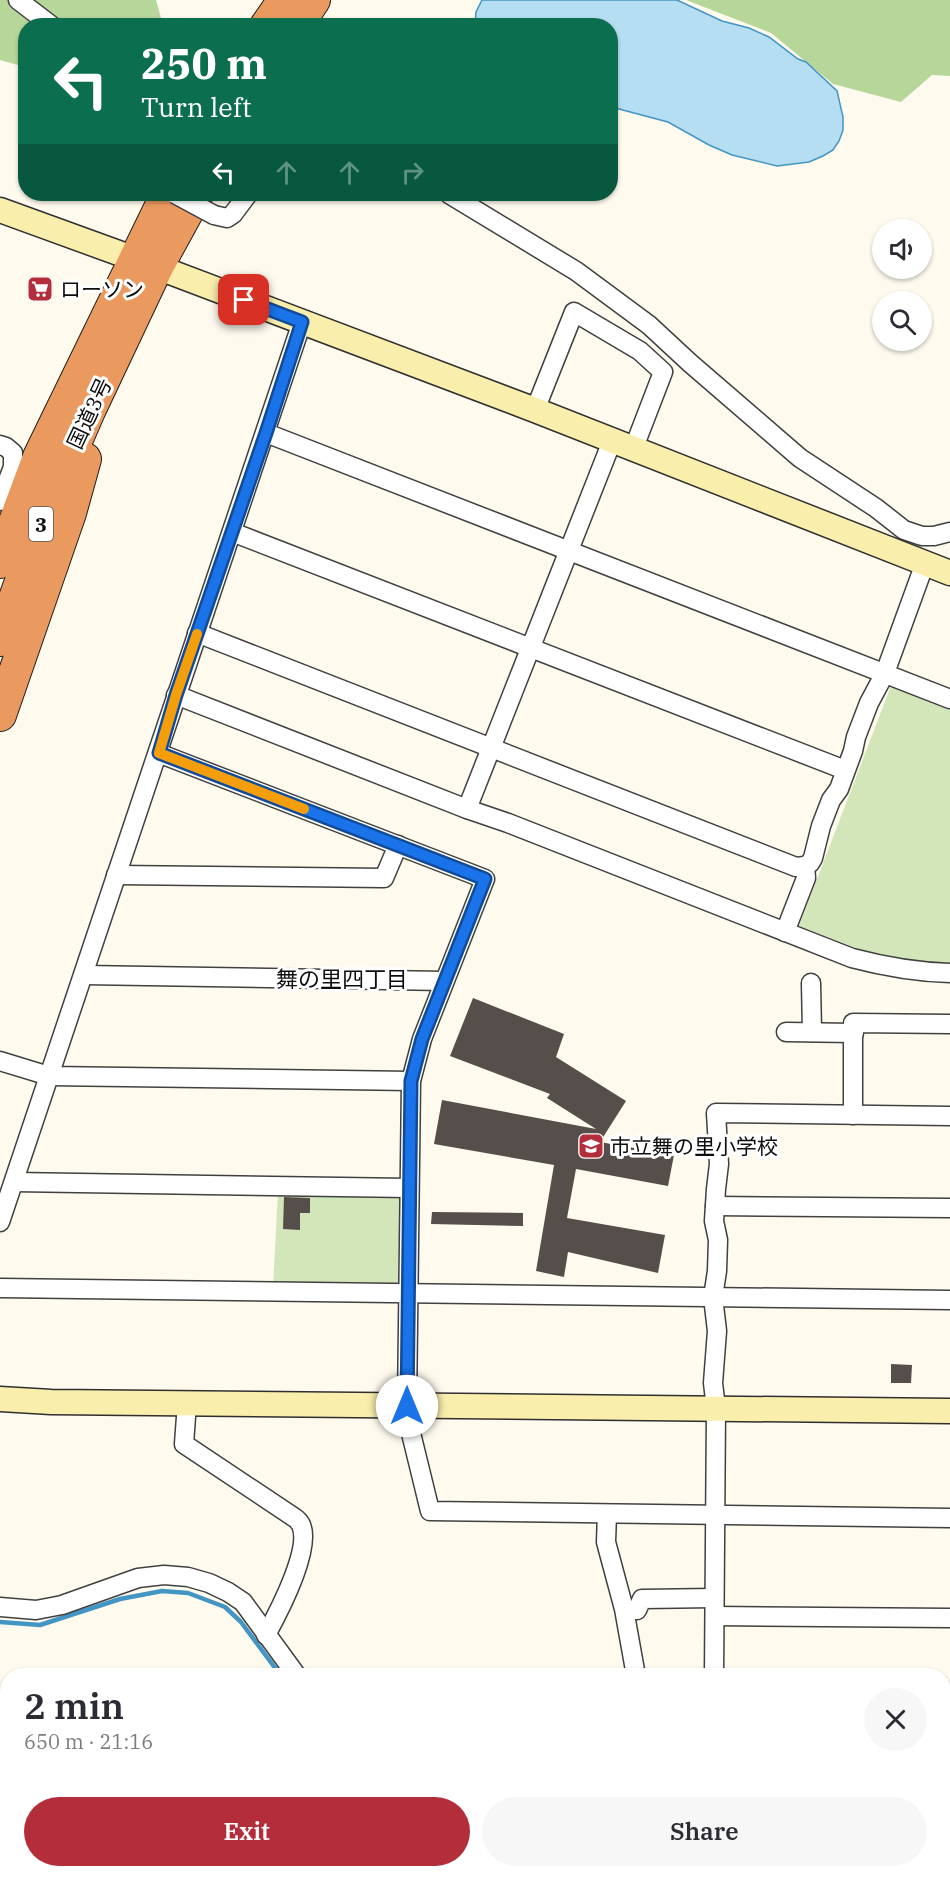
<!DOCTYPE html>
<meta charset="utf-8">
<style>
:root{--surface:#fff;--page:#f7f7f7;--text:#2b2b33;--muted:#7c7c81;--accent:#b32e3a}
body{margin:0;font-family:"IBM Plex Serif","Noto Sans JP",serif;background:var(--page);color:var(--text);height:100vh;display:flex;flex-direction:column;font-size:22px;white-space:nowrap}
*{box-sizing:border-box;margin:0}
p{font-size:20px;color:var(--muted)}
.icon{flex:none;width:33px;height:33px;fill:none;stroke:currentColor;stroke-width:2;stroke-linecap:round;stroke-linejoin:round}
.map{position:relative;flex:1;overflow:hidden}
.panel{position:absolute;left:0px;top:1668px;width:951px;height:210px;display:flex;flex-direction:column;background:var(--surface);border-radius:24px 24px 0 0;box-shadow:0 2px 4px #0004}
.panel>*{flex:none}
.guide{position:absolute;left:18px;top:18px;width:600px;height:183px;border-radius:24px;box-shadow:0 2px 4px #0004;background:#0b6e4f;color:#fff;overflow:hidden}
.tools{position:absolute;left:872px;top:219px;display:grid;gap:12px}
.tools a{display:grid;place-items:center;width:60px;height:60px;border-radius:50%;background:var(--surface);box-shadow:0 2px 4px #0004;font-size:30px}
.pin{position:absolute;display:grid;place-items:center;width:51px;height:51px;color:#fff;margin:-26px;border-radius:12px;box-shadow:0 3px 9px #0006}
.me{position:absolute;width:66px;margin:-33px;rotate:0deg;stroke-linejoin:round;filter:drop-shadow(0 0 4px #0008)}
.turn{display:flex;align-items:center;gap:21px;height:126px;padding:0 24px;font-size:27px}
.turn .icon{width:78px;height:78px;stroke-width:2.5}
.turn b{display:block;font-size:42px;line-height:51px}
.lanes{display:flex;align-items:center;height:57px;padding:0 24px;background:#0003;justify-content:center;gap:30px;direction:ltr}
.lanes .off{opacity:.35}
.round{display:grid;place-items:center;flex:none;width:63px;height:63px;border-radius:32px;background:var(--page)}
.headline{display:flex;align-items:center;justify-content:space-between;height:102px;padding:0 24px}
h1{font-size:36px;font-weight:600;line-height:45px}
.button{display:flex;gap:12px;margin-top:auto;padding:12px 24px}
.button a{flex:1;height:69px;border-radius:36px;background:var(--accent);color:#fff;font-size:24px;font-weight:600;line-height:69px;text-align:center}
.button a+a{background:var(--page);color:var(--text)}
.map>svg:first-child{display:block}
.green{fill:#d2e6ba}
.forest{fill:#b7d69a}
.water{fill:#b6def2;stroke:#4295c4;stroke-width:1.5}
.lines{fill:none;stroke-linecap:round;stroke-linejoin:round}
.stream{stroke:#4295c4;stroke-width:4.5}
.building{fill:#554e4a}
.street-casing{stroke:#404040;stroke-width:21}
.secondary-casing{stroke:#2f2f2f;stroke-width:27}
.highway-casing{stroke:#1e1e1e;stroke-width:34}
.street{stroke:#fff;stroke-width:18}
.secondary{stroke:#faeead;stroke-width:24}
.highway{stroke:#ea9a5f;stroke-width:32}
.street-bridge-casing{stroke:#404040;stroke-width:21;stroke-linecap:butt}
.street-bridge{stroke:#fff;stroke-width:18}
.route-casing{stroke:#114b97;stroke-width:15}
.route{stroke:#1a73e8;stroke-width:10}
.slow{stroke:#f59e0b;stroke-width:10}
.labels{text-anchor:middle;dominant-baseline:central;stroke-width:6;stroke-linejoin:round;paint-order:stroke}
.shield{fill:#fff;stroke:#565656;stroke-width:1.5}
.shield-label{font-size:20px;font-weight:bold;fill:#0d0d0d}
.poi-label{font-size:21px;fill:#0d0d0d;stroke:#fff;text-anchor:start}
.street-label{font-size:21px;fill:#0d0d0d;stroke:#fff}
.neighbourhood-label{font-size:22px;fill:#0d0d0d;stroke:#fff}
</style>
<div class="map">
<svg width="950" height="1878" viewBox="0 0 950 1878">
<rect width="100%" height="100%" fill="#fefaee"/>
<!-- green -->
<g class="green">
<path d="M 891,686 L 950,708 L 950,965 L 885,959 L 799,926 Z"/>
<path d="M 278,1192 L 398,1194 L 402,1198 L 401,1283 L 396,1287 L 273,1286 Z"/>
</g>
<!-- forest -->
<g class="forest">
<path d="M 0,0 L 156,0 L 163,25 L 26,26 L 25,67 L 0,60 Z"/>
<path d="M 686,0 L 950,0 L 950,76 L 932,75 L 901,102 L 833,84 L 771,33 Z"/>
</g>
<!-- water -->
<path class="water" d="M 482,0 L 677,0 L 722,21 L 749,28 L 769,37 L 798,59 L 806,62 L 837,91 L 843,117 L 843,130 L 839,141 L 833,150 L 823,156 L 809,162 L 777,166 L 732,155 L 709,145 L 668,122 L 619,109 L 611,105 L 610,26 L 475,25 L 476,12 Z"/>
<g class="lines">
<!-- stream -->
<g class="stream">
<path d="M 0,1622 L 40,1625 L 120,1599 L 162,1591 L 188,1593 L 225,1607 L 241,1622 L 281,1676"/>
<path d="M 444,1870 L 455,1878"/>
</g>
</g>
<!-- building -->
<g class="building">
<path d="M 473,998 L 564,1034 L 556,1057 L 626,1101 L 600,1142 L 674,1155 L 668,1186 L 576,1169 L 567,1218 L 665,1235 L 658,1273 L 568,1252 L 564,1277 L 536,1271 L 554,1165 L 434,1144 L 442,1100 L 596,1129 L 547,1098 L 550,1094 L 450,1056 Z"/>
<path d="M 284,1197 L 310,1198 L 310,1213 L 300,1213 L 300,1230 L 283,1229 Z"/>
<path d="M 432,1212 L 523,1213 L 523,1226 L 431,1224 Z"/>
<path d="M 891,1364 L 912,1365 L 911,1383 L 891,1383 Z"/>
</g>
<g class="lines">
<!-- street casing -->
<g class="street-casing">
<g id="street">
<path d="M 18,0 L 52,26"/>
<path d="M 449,194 L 576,271 L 649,325 L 690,363 L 800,458 L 876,508 L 904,530 L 922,536 L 934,536 L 950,532"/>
<path d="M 214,215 L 227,218 L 233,214 L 248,194"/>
<path d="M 535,410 L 574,312 L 640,351 L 663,372 L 633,450"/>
<path d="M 266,433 L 950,699"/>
<path d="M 0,445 L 6,447 L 13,453 L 13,467 L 0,501"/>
<path d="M 232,532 L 845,770"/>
<path d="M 197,633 L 796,867 L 805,866 L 810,863 L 813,858 L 821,826 L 831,800 L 839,789 L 853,751 L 856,737 L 869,703 L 885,673 L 925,563"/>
<path d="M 176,695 L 467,809 L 508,823 L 852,958 C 886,967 915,972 950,973"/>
<path d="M 158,753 L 485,879 L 422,1039 L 411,1081 L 407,1406 L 409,1425 L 430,1511 L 950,1518"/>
<path d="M 467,809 L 612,441"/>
<path d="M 116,875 L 384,878 L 398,845"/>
<path d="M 785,932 L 806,878 L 805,866"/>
<path d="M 84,975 L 444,981"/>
<path d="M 811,983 L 812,1032"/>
<path d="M 786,1032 L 854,1033"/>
<path d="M 0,1061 L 49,1076 L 411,1081"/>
<path d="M 853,1115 L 853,1023 L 950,1024"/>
<path d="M 14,1182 L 409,1188"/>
<path d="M 715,1206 L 950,1208"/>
<path d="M 0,1222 L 302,322"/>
<path d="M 0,1288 L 950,1300"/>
<path d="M 187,1403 L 184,1444 L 295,1518 C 296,1518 301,1524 301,1525 C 312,1549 278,1613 266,1635"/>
<path d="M 607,1514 L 606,1542 L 624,1609 L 636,1676"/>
<path d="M 0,1607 L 36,1610 L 62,1605 L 138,1578 L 164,1575 L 188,1577 L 209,1583 L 228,1592 L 243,1602 L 297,1676"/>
<path d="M 637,1610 L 642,1599 L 714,1598"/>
<path d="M 715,1616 L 950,1618"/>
<path d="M 714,1676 L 716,1408 L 713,1383 L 717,1331 L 713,1297 L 717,1271 L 718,1240 L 714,1221 L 716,1189 L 719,1164 L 716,1113 L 950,1116"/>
<path d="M 944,1716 L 950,1715"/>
<path d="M 0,1862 L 8,1864"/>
<path d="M 26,1870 L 27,1870"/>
<path d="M 139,1870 L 159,1878"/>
<path d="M 467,1870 L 477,1878"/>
<path d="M 263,1878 L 273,1870"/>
<path d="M 656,1878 L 657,1870"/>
</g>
</g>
<!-- secondary casing -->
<g class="secondary-casing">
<g id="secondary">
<path d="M 0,210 L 157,267 L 535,410 L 950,573"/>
<path d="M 0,1399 L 51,1402 L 950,1411"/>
</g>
</g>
<!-- highway casing -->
<g class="highway-casing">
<g id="highway">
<path d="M 266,26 L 284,0"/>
<path d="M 297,26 L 314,0"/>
<path d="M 0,562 L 39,457 L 167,194"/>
<path d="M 0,640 L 49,503 L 89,411 L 157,267 L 197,194"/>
<path d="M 0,715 L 70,513 L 85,459"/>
</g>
</g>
<!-- street -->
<use href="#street" class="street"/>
<!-- secondary -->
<use href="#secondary" class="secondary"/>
<!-- highway -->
<use href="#highway" class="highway"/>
<!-- street-bridge casing -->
<g class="street-bridge-casing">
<path id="street-bridge" d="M 175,194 L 214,215"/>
</g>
<!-- street-bridge -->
<use href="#street-bridge" class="street-bridge"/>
</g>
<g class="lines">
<!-- route casing -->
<g class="route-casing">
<path id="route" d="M 244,300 L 302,322 L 266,433 L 176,695 L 159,753 L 485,879 L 422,1039 L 411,1081 L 407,1406"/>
</g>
<!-- route -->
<use href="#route" class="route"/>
<!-- slow -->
<path class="slow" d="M 197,634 L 176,695 L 159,753 L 304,809"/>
</g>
<!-- icons -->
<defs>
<g id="supermarket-square" transform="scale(1.35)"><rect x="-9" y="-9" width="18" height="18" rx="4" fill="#b32e3a" stroke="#fff"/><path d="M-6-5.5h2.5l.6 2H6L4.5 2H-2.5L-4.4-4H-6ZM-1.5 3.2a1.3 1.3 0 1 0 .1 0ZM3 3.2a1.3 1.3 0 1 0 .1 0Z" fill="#fff"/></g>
<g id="school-square" transform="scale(1.35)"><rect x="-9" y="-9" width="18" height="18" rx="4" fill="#b32e3a" stroke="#fff"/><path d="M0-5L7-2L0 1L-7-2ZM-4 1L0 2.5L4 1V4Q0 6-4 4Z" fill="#fff"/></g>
</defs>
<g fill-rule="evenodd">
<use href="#supermarket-square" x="40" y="289"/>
<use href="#school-square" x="591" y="1146"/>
</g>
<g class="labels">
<!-- shield labels -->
<rect class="shield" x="29" y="507" width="24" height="34" rx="4.5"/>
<g class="shield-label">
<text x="41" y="524">3</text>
</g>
<!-- poi labels -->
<g class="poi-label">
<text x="60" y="289">ローソン</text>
<text x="610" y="1146">市立舞の里小学校</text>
</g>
<!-- street labels -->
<g class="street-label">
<text transform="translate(89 413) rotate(-65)">国道3号</text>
</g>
<!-- neighbourhood labels -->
<g class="neighbourhood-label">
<text x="342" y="978">舞の里四丁目</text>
</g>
</g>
</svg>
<div class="tools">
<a><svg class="icon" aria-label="sound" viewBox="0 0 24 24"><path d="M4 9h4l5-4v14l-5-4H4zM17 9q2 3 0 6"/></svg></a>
<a><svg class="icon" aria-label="search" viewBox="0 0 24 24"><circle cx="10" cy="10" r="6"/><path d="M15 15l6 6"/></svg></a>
</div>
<div class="pin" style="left:244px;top:300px;background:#d93025"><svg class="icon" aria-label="arrive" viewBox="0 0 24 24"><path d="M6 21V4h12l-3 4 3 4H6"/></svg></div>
<svg class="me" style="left:407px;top:1406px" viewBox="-20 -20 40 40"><circle r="19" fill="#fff"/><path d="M0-13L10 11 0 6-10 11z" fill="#1a73e8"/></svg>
<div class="guide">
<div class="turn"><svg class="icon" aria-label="left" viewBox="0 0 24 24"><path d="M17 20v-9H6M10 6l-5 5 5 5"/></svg><div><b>250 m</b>Turn left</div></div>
<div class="lanes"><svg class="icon" aria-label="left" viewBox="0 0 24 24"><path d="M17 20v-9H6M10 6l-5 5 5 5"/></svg><svg class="icon off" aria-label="ahead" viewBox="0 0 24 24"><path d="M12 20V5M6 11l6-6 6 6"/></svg><svg class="icon off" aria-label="ahead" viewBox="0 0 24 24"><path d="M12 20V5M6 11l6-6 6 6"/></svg><svg class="icon off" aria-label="right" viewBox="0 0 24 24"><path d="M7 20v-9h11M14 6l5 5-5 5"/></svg></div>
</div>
<section class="panel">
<div class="headline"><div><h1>2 min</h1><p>650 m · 21:16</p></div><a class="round"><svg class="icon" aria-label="close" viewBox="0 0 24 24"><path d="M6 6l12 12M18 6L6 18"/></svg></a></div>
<div class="button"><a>Exit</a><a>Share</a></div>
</section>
</div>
